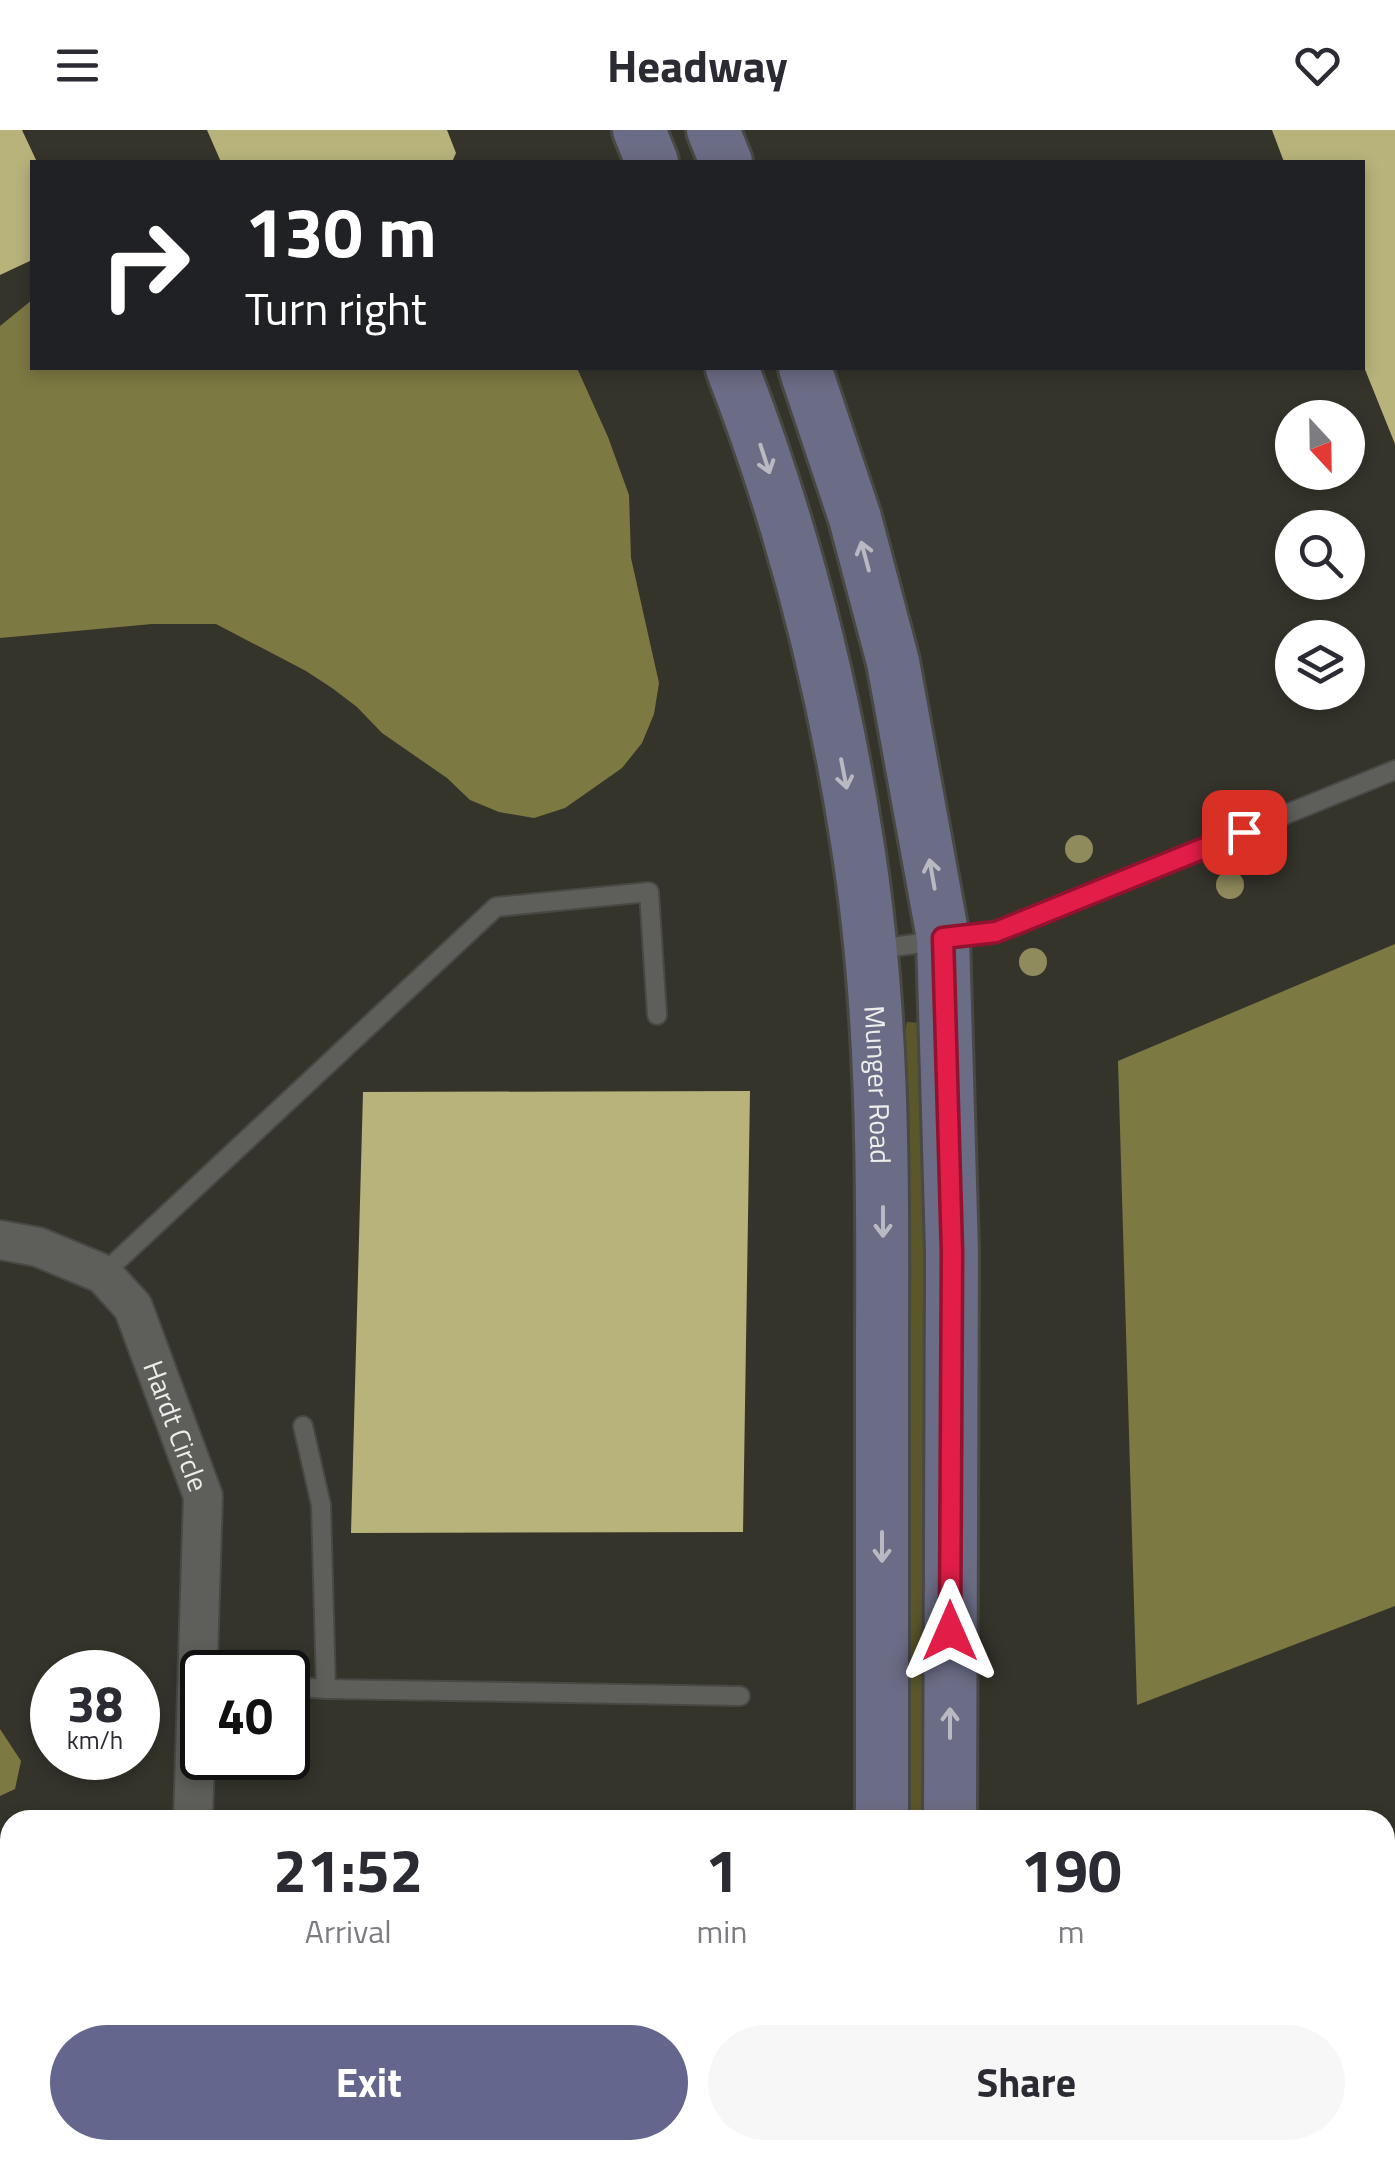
<!DOCTYPE html>
<style>
:root{--surface:#fff;--page:#f7f7f7;--text:#2b2b33;--muted:#7c7c81;--accent:#64668d}
body{margin:0;font-family:"Titillium Web",sans-serif;background:var(--page);color:var(--text);height:100vh;display:flex;flex-direction:column;font-size:38px;white-space:nowrap}
*{box-sizing:border-box;margin:0}
p{font-size:32px;color:var(--muted)}
.icon{flex:none;width:55px;height:55px;fill:none;stroke:currentColor;stroke-width:2;stroke-linecap:round;stroke-linejoin:round}
.map{position:relative;flex:1;overflow:hidden}
.details{position:absolute;left:0px;top:1680px;width:1395px;height:350px;display:flex;flex-direction:column;background:var(--surface);border-radius:30px 30px 0 0;box-shadow:0 5px 15px #0003}
.details>*{flex:none}
.top-card{position:absolute;left:30px;top:30px;width:1335px;height:210px;border-radius:0px;box-shadow:0 5px 15px #0003;background:#202124;color:#fff;overflow:hidden}
.needle{width:65px;rotate:158deg}
.controls{position:absolute;left:1275px;top:270px;display:grid;gap:20px}
.controls a{display:grid;place-items:center;width:90px;height:90px;border-radius:50%;background:var(--surface);box-shadow:0 5px 15px #0003;font-size:50px}
.speed{position:absolute;left:30px;top:1520px;display:flex;gap:20px;font-size:50px;font-weight:700;text-align:center}
.speed>*{display:grid;place-content:center;width:130px;height:130px;border-radius:50%;background:var(--surface);box-shadow:0 5px 15px #0003;line-height:1}
.speed small{font-size:25px;font-weight:400}
.speed .limit{border:5px solid #111;border-radius:15px;background:#fff;color:#111}
.pin{position:absolute;display:grid;place-items:center;width:85px;height:85px;color:#fff;margin:-42px;border-radius:20px;box-shadow:0 5px 15px #0006}
.me{position:absolute;width:110px;margin:-55px;rotate:0deg;stroke-linejoin:round;filter:drop-shadow(0 0 8px #0008)}
.turn{display:flex;align-items:center;gap:35px;height:210px;padding:0 50px;font-size:45px}
.turn .icon{width:130px;height:130px;stroke-width:2.5}
.turn b{display:block;font-size:70px;line-height:85px}
.eta{display:flex;justify-content:space-evenly;align-items:center;height:170px;text-align:center}
.eta b{font-size:60px;font-weight:700;line-height:70px}
.button{display:flex;gap:20px;margin-top:auto;padding:20px 50px}
.button a{flex:1;height:115px;border-radius:60px;background:var(--accent);color:#fff;font-size:40px;font-weight:700;line-height:115px;text-align:center}
.button a+a{background:var(--page);color:var(--text)}
header{display:flex;justify-content:space-between;align-items:center;height:130px;padding:0 50px;background:var(--surface);font-size:45px;font-weight:700}
.map>svg:first-child{display:block}
.built{fill:#35342b;fill-rule:evenodd}
.green{fill:#5b572b}
.water{fill:#7d7943}
.building{fill:#b7b37b}
.lines{fill:none;stroke-linecap:round;stroke-linejoin:round}
.lane-casing{stroke:#484845;stroke-width:22}
.street-casing{stroke:#484845;stroke-width:42}
.secondary-casing{stroke:#484845;stroke-width:58}
.lane{stroke:#5e5e5a;stroke-width:18}
.street{stroke:#5e5e5a;stroke-width:38}
.secondary{stroke:#6b6c85;stroke-width:52}
.tree{fill:#8f8b5c}
.oneway{stroke:#b9b9c2}
.route-casing{stroke:#92132f;stroke-width:25}
.route{stroke:#e11d48;stroke-width:18}
.labels{text-anchor:middle;dominant-baseline:central;stroke-width:10;stroke-linejoin:round;paint-order:stroke}
.street-label{font-size:28px;fill:#ededeb;stroke:#141412}
</style>
<header><svg class="icon" aria-label="menu" viewBox="0 0 24 24"><path d="M4 6h16M4 12h16M4 18h16"/></svg>Headway<svg class="icon" aria-label="heart" viewBox="0 0 24 24"><path d="M12 20l-8-8c-3-5 5-10 8-4 3-6 11-1 8 4z"/></svg></header>
<div class="map">
<svg width="1395" height="2030" viewBox="0 0 1395 2030">
<rect width="100%" height="100%" fill="#2b2b28"/>
<!-- built -->
<path class="built" d="M 0,0 L 1395,0 L 1395,2030 L 0,2030 ZM 32,32 L 1362,32 L 1362,238 L 32,238 ZM 1292,288 L 1348,288 L 1348,342 L 1292,342 ZM 1292,398 L 1348,398 L 1348,452 L 1292,452 ZM 1292,508 L 1348,508 L 1348,562 L 1292,562 ZM 52,1542 L 138,1542 L 138,1628 L 52,1628 ZM 202,1542 L 288,1542 L 288,1628 L 202,1628 ZM 10,1690 L 1385,1690 L 1385,2020 L 10,2020 Z"/>
<!-- green -->
<path class="green" d="M 907,892 L 923,893 L 928,972 L 928,1690 L 905,1690 L 901,916 Z"/>
<!-- water -->
<g class="water">
<path d="M 32,170 L 32,238 L 577,238 L 608,307 L 629,365 L 631,428 L 659,553 L 654,584 L 642,613 L 622,638 L 565,678 L 534,688 L 499,682 L 470,670 L 447,648 L 382,603 L 357,577 L 332,558 L 306,541 L 216,494 L 152,494 L 0,508 L 0,196 Z"/>
<path d="M 1395,814 L 1395,1476 L 1137,1575 L 1118,931 Z"/>
<path d="M 0,1599 L 21,1631 L 15,1659 L 0,1666 Z"/>
</g>
<!-- building -->
<g class="building">
<path d="M 0,0 L 22,0 L 37,32 L 32,32 L 32,130 L 0,145 Z"/>
<path d="M 207,0 L 447,0 L 456,23 L 452,32 L 221,32 Z"/>
<path d="M 1272,0 L 1395,0 L 1395,314 L 1362,232 L 1362,32 L 1284,32 Z"/>
<path d="M 750,961 L 743,1402 L 351,1403 L 363,962 Z"/>
<path d="M 0,1891 L 10,1913 L 10,1938 L 0,1942 Z"/>
<path d="M 1395,1956 L 1395,2030 L 1289,2030 L 1285,2020 L 1385,2020 L 1385,1960 Z"/>
</g>
<g class="lines">
<!-- lane casing -->
<g class="lane-casing">
<g id="lane">
<path d="M 873,820 L 996,802 L 1395,640"/>
<path d="M 103,1144 L 496,777 L 649,762 L 657,885"/>
<path d="M 288,1556 L 326,1559 L 321,1375 L 303,1296"/>
<path d="M 326,1559 L 740,1566"/>
<path d="M 1385,1761 L 1395,1757"/>
<path d="M 0,1784 L 10,1781"/>
<path d="M 1110,2030 L 1110,2020"/>
</g>
</g>
<!-- street casing -->
<g class="street-casing">
<g id="street">
<path id="s1" d="M 0,1110 L 38,1117 L 103,1144 L 133,1177 L 203,1366 L 193,1690"/>
<path d="M 152,2030 L 158,2020"/>
</g>
</g>
<!-- secondary casing -->
<g class="secondary-casing">
<g id="secondary">
<path d="M 639,0 L 652,32"/>
<path d="M 713,0 L 726,32"/>
<path id="s2" d="M 732,238 C 791,390 832,549 857,711 C 883,875 883,1041 882,1207 C 882,1368 882,1529 882,1690"/>
<path d="M 805,238 L 855,388 L 893,532 L 943,808 L 952,1122 L 950,1690"/>
<path d="M 881,2030 L 881,2020"/>
<path d="M 949,2030 L 949,2020"/>
</g>
</g>
<!-- lane -->
<use href="#lane" class="lane"/>
<!-- street -->
<use href="#street" class="street"/>
<!-- secondary -->
<use href="#secondary" class="secondary"/>
</g>
<!-- trees -->
<g class="tree">
<circle cx="1079" cy="719" r="14"/>
<circle cx="1230" cy="755" r="14"/>
<circle cx="1033" cy="832" r="14"/>
</g>
<!-- one-way arrows -->
<defs><path id="oneway-shaft" d="M-6 0H5M1.5-3L5.5 0L1.5 3" fill="none" stroke-width="1.6" stroke-linecap="round" stroke-linejoin="round" transform="scale(2.5)"/></defs>
<g class="oneway">
<use href="#oneway-shaft" transform="translate(765 329) rotate(72)"/>
<use href="#oneway-shaft" transform="translate(865 426) rotate(-105)"/>
<use href="#oneway-shaft" transform="translate(844 644) rotate(79)"/>
<use href="#oneway-shaft" transform="translate(932 744) rotate(-100)"/>
<use href="#oneway-shaft" transform="translate(883 1092) rotate(90)"/>
<use href="#oneway-shaft" transform="translate(882 1417) rotate(90)"/>
<use href="#oneway-shaft" transform="translate(950 1593) rotate(-90)"/>
</g>
<g class="lines">
<!-- route casing -->
<g class="route-casing">
<path id="route" d="M 950,1501 L 952,1122 L 943,808 L 996,802 L 1244,702"/>
</g>
<!-- route -->
<use href="#route" class="route"/>
</g>
<g class="labels">
<!-- street labels -->
<g class="street-label">
<text stroke="none"><textPath href="#s2" startOffset="735">Munger Road</textPath></text>
<text stroke="none"><textPath href="#s1" startOffset="280">Hardt Circle</textPath></text>
</g>
</g>
</svg>
<div class="controls">
<a><svg class="needle" viewBox="-14 -14 28 28"><path d="M0-13l5 13h-10z" fill="#e53935"/><path d="M0 13l5-13h-10z" fill="#7c7c81"/></svg></a>
<a><svg class="icon" aria-label="search" viewBox="0 0 24 24"><circle cx="10" cy="10" r="6"/><path d="M15 15l6 6"/></svg></a>
<a><svg class="icon" aria-label="layers" viewBox="0 0 24 24"><path d="M12 4l9 5-9 5-9-5zM3 14l9 5 9-5"/></svg></a>
</div>
<div class="speed"><div>38<small>km/h</small></div><div class="limit">40</div></div>
<div class="pin" style="left:1244px;top:702px;background:#d93025"><svg class="icon" aria-label="arrive" viewBox="0 0 24 24"><path d="M6 21V4h12l-3 4 3 4H6"/></svg></div>
<svg class="me" style="left:950px;top:1501px" viewBox="-20 -20 40 40"><path d="M0-17L14 15 0 8-14 15z" fill="#e11d48" stroke="#fff" stroke-width="4"/></svg>
<div class="top-card">
<div class="turn"><svg class="icon" aria-label="right" viewBox="0 0 24 24"><path d="M7 20v-9h11M14 6l5 5-5 5"/></svg><div><b>130 m</b>Turn right</div></div>
</div>
<section class="details">
<div class="eta">
<div><b>21:52</b><p>Arrival</p></div>
<div><b>1</b><p>min</p></div>
<div><b>190</b><p>m</p></div>
</div>
<div class="button"><a>Exit</a><a>Share</a></div>
</section>
</div>
